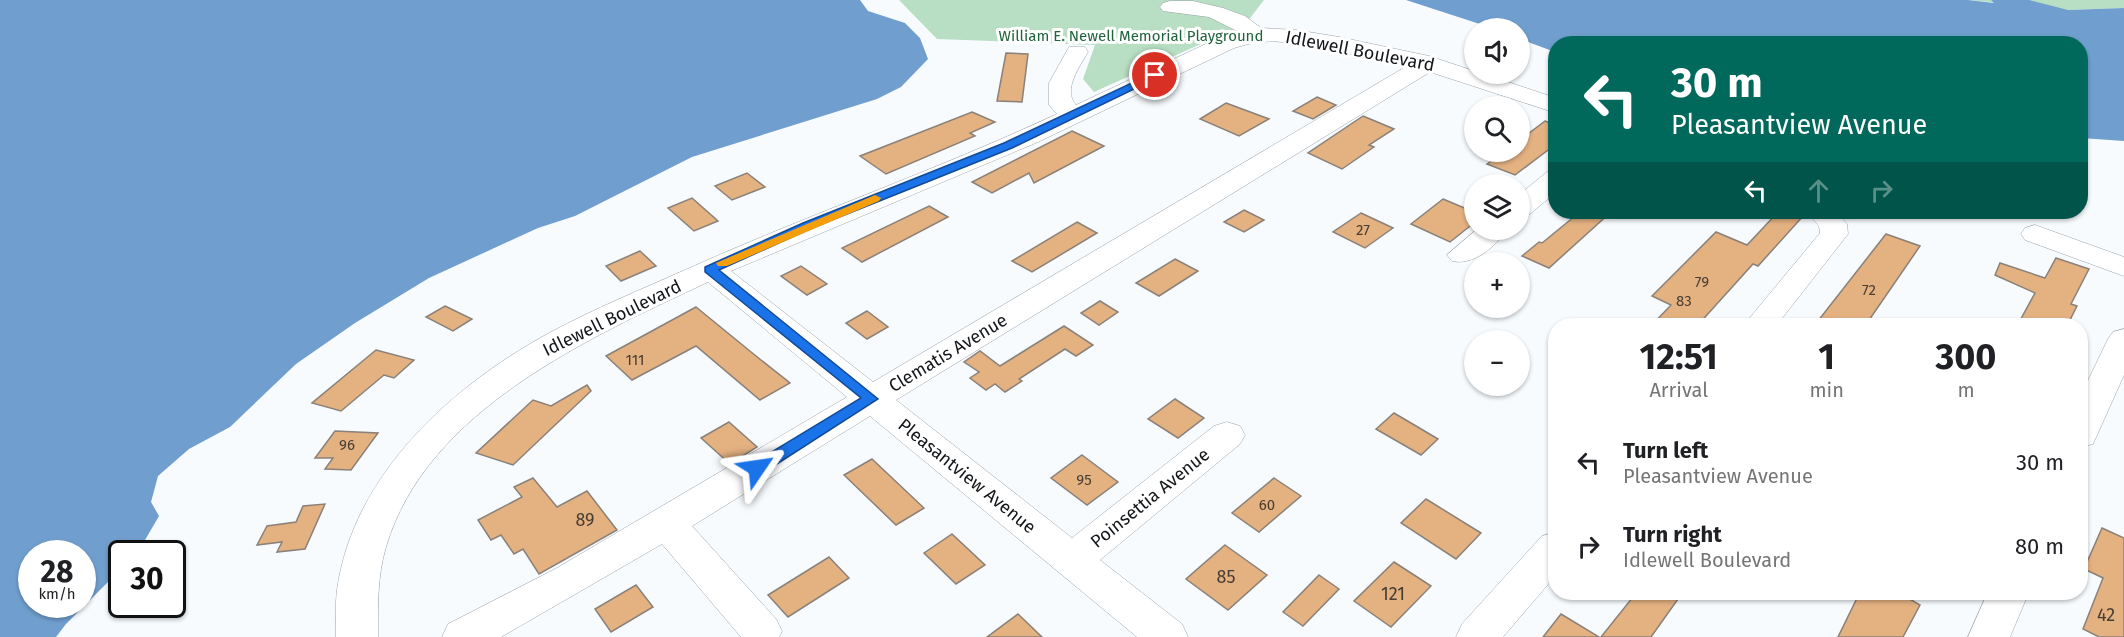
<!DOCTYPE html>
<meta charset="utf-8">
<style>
:root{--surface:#fff;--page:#f2f2f2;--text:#202124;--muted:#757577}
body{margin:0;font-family:"Fira Sans",sans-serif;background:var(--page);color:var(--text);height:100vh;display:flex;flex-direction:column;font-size:22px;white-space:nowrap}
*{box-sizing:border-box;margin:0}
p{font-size:20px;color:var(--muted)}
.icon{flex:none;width:33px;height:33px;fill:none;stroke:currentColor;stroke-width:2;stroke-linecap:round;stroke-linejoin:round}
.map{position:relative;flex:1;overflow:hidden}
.drawer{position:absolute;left:1548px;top:318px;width:540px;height:282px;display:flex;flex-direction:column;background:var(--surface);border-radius:24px;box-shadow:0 2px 4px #0004}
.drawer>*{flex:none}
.top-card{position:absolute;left:1548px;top:36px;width:540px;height:183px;border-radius:24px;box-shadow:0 2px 4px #0004;background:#00695c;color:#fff;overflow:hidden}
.controls{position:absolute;left:1464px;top:18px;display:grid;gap:12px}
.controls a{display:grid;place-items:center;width:66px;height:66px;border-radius:50%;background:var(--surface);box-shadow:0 2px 4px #0004;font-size:30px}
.speed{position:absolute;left:18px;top:540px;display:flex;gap:12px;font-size:30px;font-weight:700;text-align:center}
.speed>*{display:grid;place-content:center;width:78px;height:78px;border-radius:50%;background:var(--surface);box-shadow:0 2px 4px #0004;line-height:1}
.speed small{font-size:15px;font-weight:400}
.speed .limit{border:3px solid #111;border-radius:9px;background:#fff;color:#111}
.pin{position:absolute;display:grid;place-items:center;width:51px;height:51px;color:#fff;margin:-26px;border:3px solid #fff;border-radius:50%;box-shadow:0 2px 6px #0007}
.me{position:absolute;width:66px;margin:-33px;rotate:58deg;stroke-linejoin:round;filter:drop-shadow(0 0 4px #0008)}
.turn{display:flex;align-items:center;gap:21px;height:126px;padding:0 24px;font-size:27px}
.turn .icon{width:78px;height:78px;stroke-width:2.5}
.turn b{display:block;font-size:42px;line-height:51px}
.lanes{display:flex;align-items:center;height:57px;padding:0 24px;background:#0003;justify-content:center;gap:30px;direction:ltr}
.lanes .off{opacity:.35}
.eta{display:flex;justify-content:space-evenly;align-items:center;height:102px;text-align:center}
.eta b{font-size:36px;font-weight:700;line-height:42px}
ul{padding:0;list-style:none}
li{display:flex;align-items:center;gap:18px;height:84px;padding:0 24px}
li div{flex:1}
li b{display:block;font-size:22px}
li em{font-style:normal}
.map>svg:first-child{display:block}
.green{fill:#b8dfc4}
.water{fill:#709fcf;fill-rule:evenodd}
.building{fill:#e4b181;stroke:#89817a;stroke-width:1.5}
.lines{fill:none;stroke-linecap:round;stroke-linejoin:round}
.minor-casing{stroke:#9ba3ab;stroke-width:1}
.minor{fill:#fff;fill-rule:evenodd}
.route{fill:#1a73e8;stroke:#114b97;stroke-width:1.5}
.slow{fill:#f59e0b}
.labels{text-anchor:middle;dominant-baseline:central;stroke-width:6;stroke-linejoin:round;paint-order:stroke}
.far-park-label{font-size:15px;fill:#1f633b;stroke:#fff}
.number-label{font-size:15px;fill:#473d33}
.street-label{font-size:18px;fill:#131619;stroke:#fff}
.near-number-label{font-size:18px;fill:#473d33}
</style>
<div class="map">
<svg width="2124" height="637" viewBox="0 0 2124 637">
<rect width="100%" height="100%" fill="#f7fbfe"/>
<!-- green -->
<g class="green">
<path d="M 899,0 L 1264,0 L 1247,22 L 1253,25 L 1203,43 L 1094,92 L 1083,79 L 1095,45 L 937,39 Z"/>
<path d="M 1968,0 L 2124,0 L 2124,8 L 2068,10 Z"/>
</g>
<!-- water -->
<g class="water">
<path d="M 0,0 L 860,0 L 868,11 L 905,23 L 920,38 L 928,59 L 901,87 L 877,99 L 692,157 L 575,216 L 538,228 L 429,278 L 355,323 L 296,364 L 230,427 L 189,449 L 158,476 L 151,502 L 159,516 L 138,552 L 122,554 L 121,569 L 66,624 L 56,637 L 0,637 ZM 32,554 L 82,554 L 82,604 L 32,604 Z"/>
<path d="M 1406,0 L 1968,0 L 1994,3 L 1991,0 L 2029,0 L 2068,10 L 2124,8 L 2124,141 L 2081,138 L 2080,44 L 1556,44 L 1555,52 L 1520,39 L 1520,28 L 1492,28 Z"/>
</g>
<!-- building -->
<g class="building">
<path d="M 1006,53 L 1028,54 L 1022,102 L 997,101 Z"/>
<path d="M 1317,97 L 1336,105 L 1313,119 L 1293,111 Z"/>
<path d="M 1226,103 L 1269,119 L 1239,136 L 1200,119 Z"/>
<path d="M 972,112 L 995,122 L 970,133 L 975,136 L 886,174 L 860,156 Z"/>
<path d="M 1363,116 L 1394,129 L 1369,145 L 1374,147 L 1342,169 L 1308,153 Z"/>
<path d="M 1545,121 L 1556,125 L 1556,144 L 1515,175 L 1487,164 L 1504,152 L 1520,152 L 1520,140 Z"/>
<path d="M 1072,131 L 1104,146 L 1034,183 L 1029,173 L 992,193 L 972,182 Z"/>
<path d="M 747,173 L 765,187 L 732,200 L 715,186 Z"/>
<path d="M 692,198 L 718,221 L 694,231 L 668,208 Z"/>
<path d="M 1443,199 L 1474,212 L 1474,223 L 1450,242 L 1411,224 Z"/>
<path d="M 929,206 L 948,217 L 862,262 L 842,248 Z"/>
<path d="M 1244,210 L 1264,220 L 1244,232 L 1224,222 Z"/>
<path d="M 1580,212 L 1611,212 L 1549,268 L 1522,256 L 1539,242 L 1542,243 Z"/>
<path d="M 1778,212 L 1805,214 L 1758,266 L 1753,264 L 1697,326 L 1651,326 L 1671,305 L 1652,296 L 1716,232 L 1747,245 Z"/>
<path d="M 1361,213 L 1393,228 L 1365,248 L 1333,232 Z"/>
<path d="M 1077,222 L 1097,233 L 1032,272 L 1012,261 Z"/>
<path d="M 1886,234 L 1920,246 L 1865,326 L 1814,326 Z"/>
<path d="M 640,251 L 656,266 L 621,281 L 606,266 Z"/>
<path d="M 2056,258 L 2089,269 L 2071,304 L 2077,306 L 2067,326 L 2017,326 L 2035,293 L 1995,275 L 2000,263 L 2045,278 Z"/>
<path d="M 1175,259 L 1198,271 L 1159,296 L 1136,283 Z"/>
<path d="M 801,266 L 827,284 L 807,295 L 781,276 Z"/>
<path d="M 1100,301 L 1118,312 L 1099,325 L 1081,313 Z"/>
<path d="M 445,306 L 472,319 L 453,331 L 426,317 Z"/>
<path d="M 696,307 L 756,356 L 790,383 L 760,400 L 696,346 L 632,380 L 606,356 Z"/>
<path d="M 867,311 L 888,327 L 867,339 L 846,323 Z"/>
<path d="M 1064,326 L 1093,345 L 1076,356 L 1065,349 L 1019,379 L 1022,381 L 1005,392 L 995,384 L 986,390 L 970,378 L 979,372 L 964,362 L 980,351 L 1000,366 Z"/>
<path d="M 376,350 L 414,360 L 394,378 L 384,375 L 341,411 L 312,403 Z"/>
<path d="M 587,385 L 591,391 L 513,465 L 476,453 L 533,400 L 551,406 Z"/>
<path d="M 1175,399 L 1204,418 L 1178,438 L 1148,419 Z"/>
<path d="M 1394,413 L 1438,439 L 1421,455 L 1376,429 Z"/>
<path d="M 729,422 L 757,447 L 730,464 L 701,438 Z"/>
<path d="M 335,431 L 378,433 L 351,470 L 325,469 L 333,458 L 315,458 Z"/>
<path d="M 1082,455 L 1118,482 L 1087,505 L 1051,478 Z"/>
<path d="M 872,459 L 924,508 L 896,525 L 844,475 Z"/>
<path d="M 533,478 L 557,507 L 587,491 L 617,530 L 539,574 L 523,549 L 514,554 L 501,535 L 491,540 L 478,520 L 522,497 L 514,487 Z"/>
<path d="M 1274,478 L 1301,496 L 1259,532 L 1232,513 Z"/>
<path d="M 1426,499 L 1481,533 L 1456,559 L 1401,523 Z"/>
<path d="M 325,504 L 305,549 L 277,552 L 282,542 L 257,545 L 267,526 L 296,522 L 303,506 Z"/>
<path d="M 2102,528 L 2124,538 L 2124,637 L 2099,637 L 2083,629 L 2103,578 L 2084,569 Z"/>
<path d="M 952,534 L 985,565 L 956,584 L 924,553 Z"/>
<path d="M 1225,545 L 1267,575 L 1228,610 L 1186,579 Z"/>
<path d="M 829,557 L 849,578 L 788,617 L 768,595 Z"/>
<path d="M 1394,562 L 1431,586 L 1391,627 L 1354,601 Z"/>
<path d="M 1319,575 L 1339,589 L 1303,626 L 1283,612 Z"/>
<path d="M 636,585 L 653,607 L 611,632 L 595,609 Z"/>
<path d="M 1637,592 L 1683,592 L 1651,637 L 1601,637 Z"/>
<path d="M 1860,592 L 1898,592 L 1920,605 L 1903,637 L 1838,637 Z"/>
<path d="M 1018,614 L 1042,637 L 987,637 Z"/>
<path d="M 1561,614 L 1599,637 L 1543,637 Z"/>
</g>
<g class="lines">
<!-- minor casing -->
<g class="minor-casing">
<g id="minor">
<path d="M 1170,1 L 1193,1 L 1223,8 L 1245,16 L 1261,28 L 1296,30 L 1339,37 L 1429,56 L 1474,71 L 1474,74 L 1484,74 L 1556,98 L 1556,113 L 1430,72 L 896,400 L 1072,538 L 1214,426 L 1227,422 L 1240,426 L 1245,435 L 1240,444 L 1100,560 L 1182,624 L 1188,637 L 1137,637 L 870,416 L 692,526 L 776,619 L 782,631 L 779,637 L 741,637 L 662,544 L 501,637 L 442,637 L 448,624 L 557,568 L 847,397 L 708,282 C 591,337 426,410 386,547 C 377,577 378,606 378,637 L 336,637 C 336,622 335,605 337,590 C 353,474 453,385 551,332 C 594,309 640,290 685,270 C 807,215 935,171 1057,114 L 1049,105 L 1049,83 L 1069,47 L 1085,47 L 1088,52 C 1080,66 1062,90 1076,105 L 1210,42 L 1239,32 L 1209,17 L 1163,11 L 1160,7 L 1163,3 ZM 1274,41 L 1318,47 L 1407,66 L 873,382 L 731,271 L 1038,142 L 1234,48 L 1252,43 Z"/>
<path d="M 1556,170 L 1556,192 L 1530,214 L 1520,216 L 1520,194 L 1547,172 Z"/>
<path d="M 1807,212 L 1836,212 L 1847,224 L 1848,234 L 1776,326 L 1743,326 L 1820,233 L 1819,226 Z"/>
<path d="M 2035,225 L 2124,257 L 2124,276 L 2025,240 L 2021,234 L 2025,228 Z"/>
<path d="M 1476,230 L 1507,230 C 1495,247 1473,266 1452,261 L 1447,255 Z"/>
<path d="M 2124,329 L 2124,375 L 2093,444 L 2080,447 L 2080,397 L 2108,339 L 2113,332 Z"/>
<path d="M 1556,532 L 1556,575 L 1503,637 L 1456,637 L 1462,624 L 1542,536 Z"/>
<path d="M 1988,592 L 2029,592 L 2010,637 L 1968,637 Z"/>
</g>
</g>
<!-- minor -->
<use href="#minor" class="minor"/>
</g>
<!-- route -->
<path class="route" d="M 1155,72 L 1160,75 L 1159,77 L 1012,148 L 812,228 L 719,270 L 878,399 L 763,473 L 752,473 L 749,468 L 752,464 L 861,398 L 705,272 L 705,267 L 803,223 L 1004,143 Z"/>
<!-- slow -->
<path class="slow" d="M 875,195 L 881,198 L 879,201 L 727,266 L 718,266 L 716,263 Z"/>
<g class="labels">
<!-- far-park labels -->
<g class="far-park-label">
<text x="1131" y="36">William E. Newell Memorial Playground</text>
</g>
<!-- number labels -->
<g class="number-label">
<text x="1363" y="230">27</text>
<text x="1702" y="282">79</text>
<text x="1869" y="290">72</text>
<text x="1684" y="301">83</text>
<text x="635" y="360">111</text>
<text x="347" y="445">96</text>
<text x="1084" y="480">95</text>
<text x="1267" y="505">60</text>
</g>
<!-- street labels -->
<g class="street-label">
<text transform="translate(1360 51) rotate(11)">Idlewell Boulevard</text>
<text transform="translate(612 318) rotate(-26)">Idlewell Boulevard</text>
<text transform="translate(948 353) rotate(-31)">Clematis Avenue</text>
<text transform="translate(967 476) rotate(39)">Pleasantview Avenue</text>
<text transform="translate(1150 498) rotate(-39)">Poinsettia Avenue</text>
</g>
<!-- near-number labels -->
<g class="near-number-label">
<text x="585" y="520">89</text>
<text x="1226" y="577">85</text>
<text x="1393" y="594">121</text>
<text x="2106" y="615">42</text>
</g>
</g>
</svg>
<div class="controls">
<a><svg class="icon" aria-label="sound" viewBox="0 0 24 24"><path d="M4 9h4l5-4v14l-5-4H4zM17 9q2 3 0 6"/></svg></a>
<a><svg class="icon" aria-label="search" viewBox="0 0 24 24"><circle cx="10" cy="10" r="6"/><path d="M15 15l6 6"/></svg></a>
<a><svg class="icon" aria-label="layers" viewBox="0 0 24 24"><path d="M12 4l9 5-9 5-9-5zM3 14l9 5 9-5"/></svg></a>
<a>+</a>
<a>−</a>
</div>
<div class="speed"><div>28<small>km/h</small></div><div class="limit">30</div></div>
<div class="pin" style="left:1155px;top:75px;background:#d93025"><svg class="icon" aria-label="arrive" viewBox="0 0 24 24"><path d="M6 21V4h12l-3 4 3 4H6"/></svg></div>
<svg class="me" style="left:757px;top:468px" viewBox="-20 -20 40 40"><path d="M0-17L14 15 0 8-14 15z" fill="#1a73e8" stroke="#fff" stroke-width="4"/></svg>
<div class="top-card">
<div class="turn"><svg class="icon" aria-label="left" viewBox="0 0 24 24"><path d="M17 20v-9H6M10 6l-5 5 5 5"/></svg><div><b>30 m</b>Pleasantview Avenue</div></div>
<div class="lanes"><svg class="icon" aria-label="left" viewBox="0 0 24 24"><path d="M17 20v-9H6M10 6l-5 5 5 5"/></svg><svg class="icon off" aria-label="ahead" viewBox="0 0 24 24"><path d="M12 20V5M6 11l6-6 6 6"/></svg><svg class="icon off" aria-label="right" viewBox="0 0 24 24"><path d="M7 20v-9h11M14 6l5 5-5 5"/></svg></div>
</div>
<section class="drawer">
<div class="eta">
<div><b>12:51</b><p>Arrival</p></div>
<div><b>1</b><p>min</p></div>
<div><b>300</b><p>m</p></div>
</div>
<ul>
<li><svg class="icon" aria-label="left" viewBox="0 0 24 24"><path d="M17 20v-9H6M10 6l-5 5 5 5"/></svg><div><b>Turn left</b><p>Pleasantview Avenue</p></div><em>30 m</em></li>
<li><svg class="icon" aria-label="right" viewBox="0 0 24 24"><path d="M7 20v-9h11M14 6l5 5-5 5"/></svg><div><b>Turn right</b><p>Idlewell Boulevard</p></div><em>80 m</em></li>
</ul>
</section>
</div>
